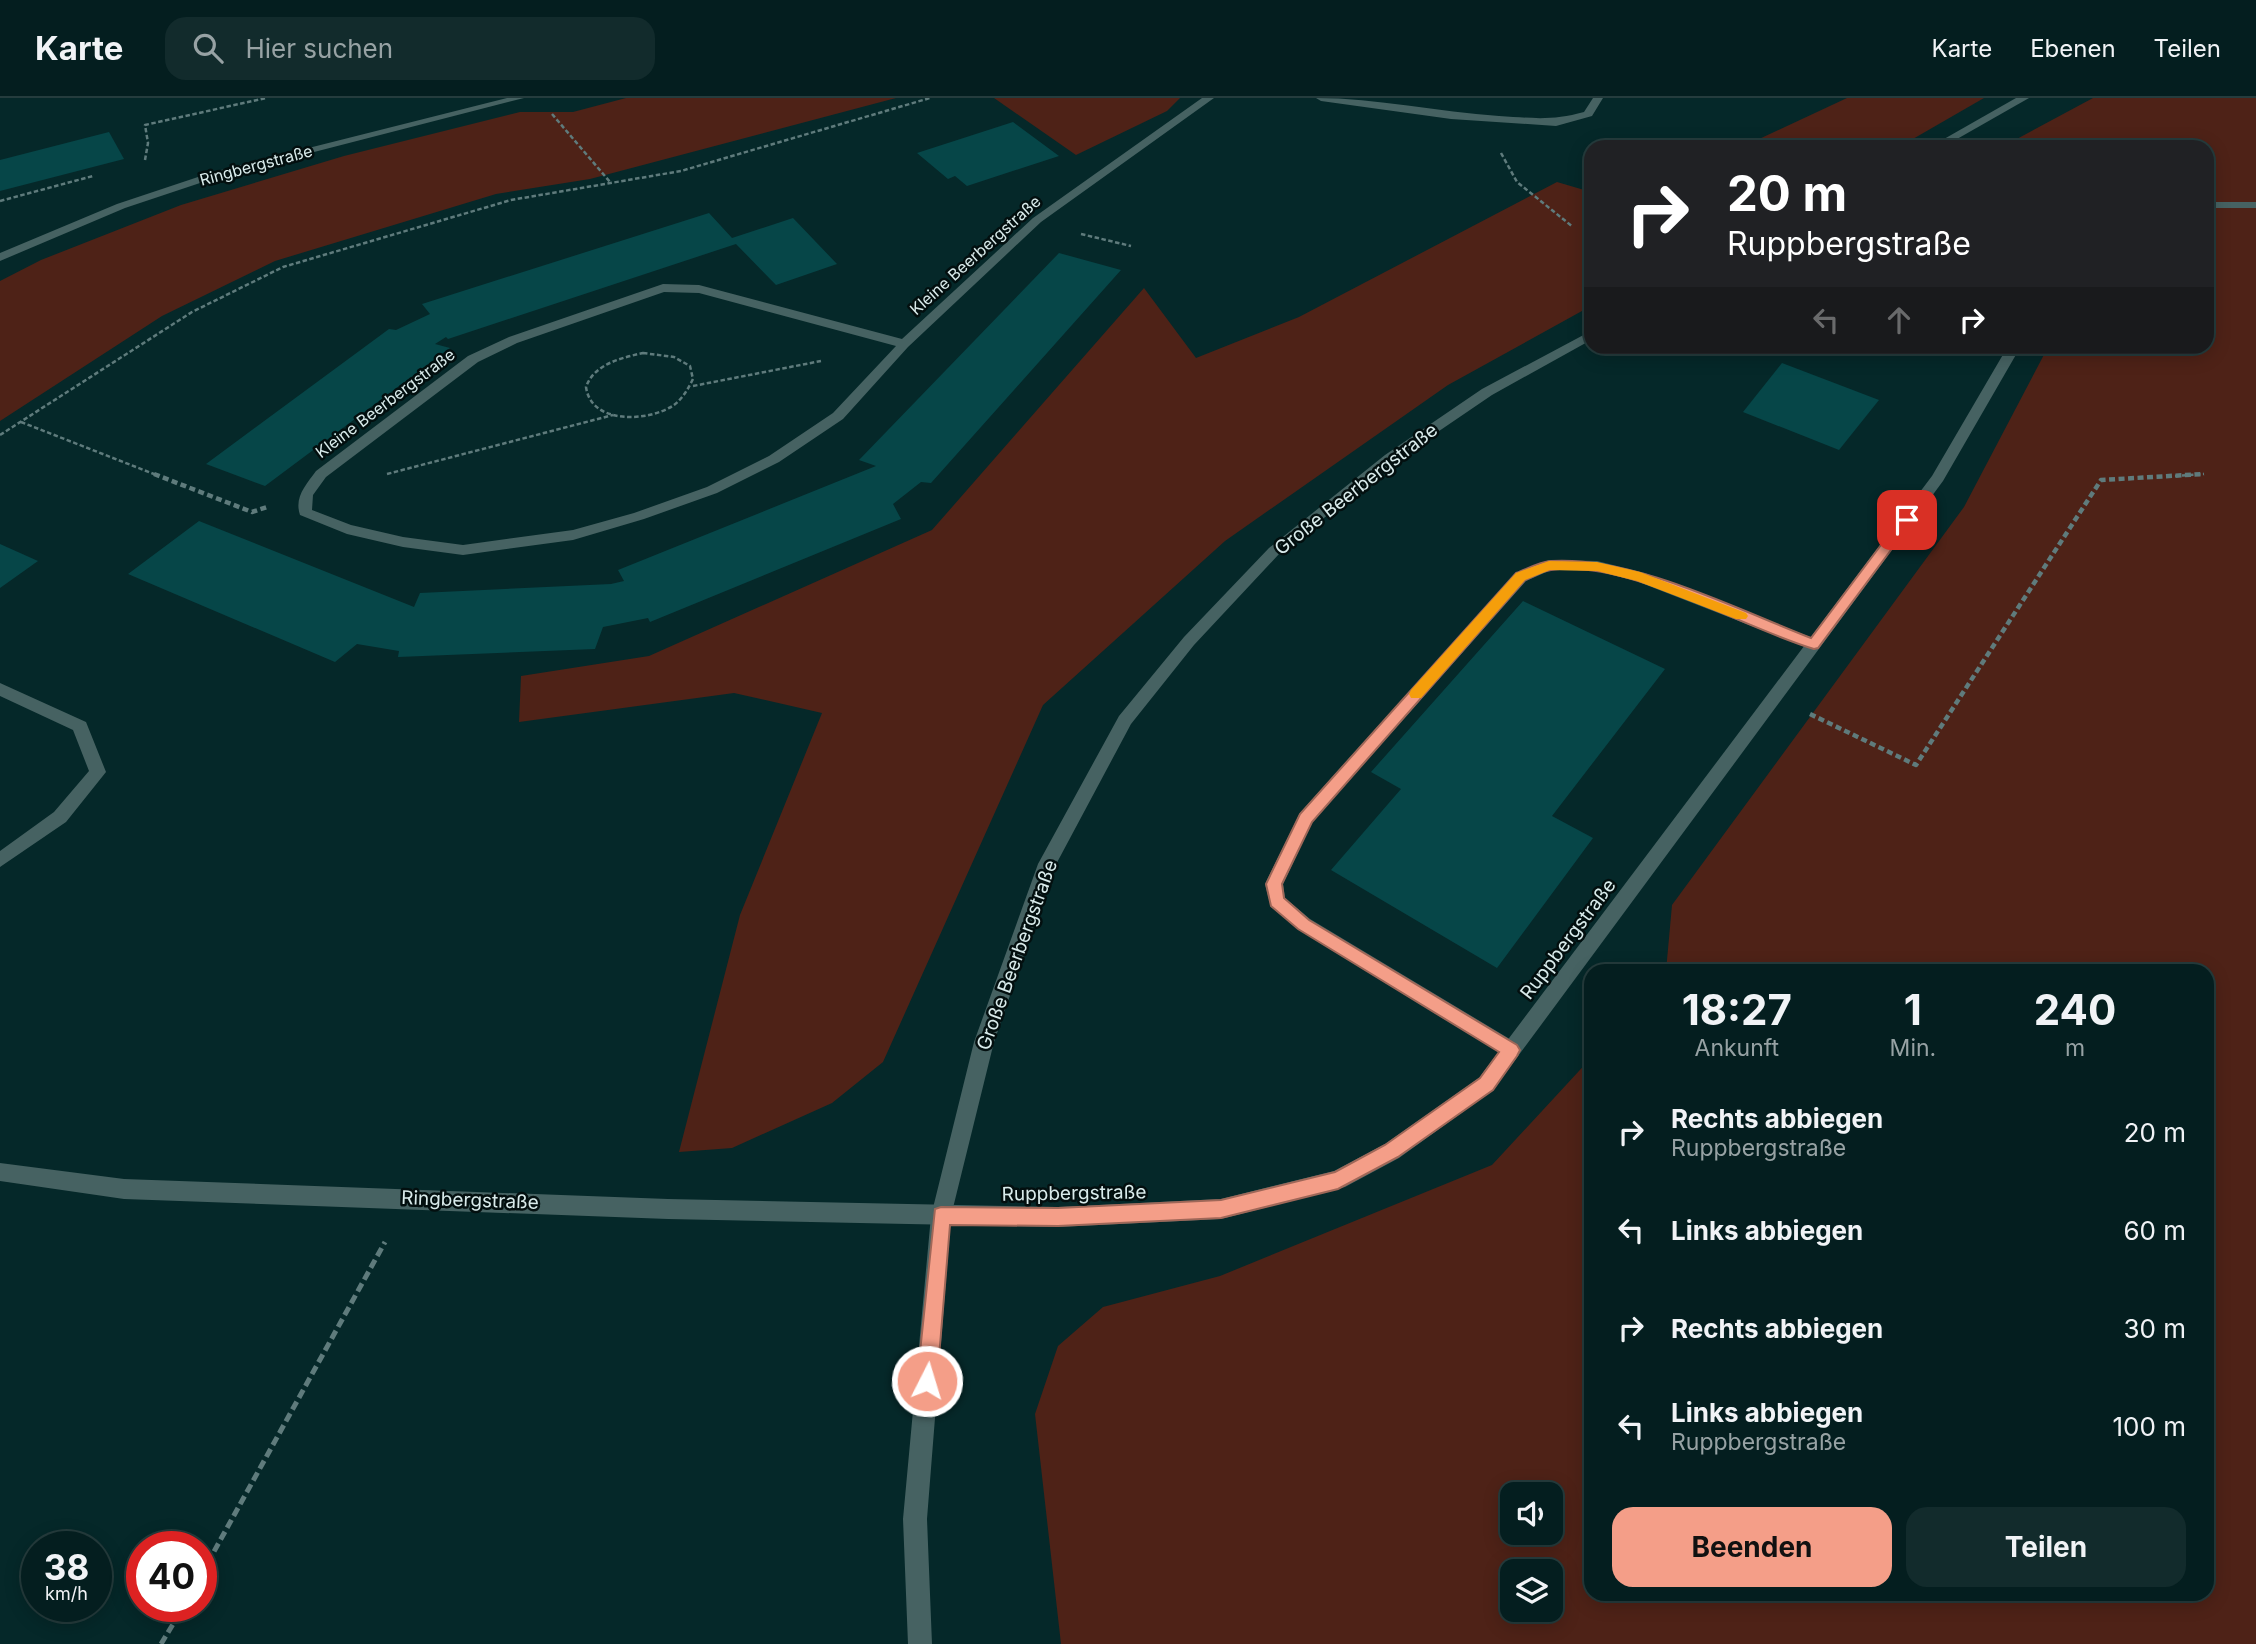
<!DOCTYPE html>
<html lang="de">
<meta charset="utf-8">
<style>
:root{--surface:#041e1f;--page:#122b2c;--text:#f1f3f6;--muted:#97a2a4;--line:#253c3d;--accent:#f49e88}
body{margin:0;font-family:Inter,sans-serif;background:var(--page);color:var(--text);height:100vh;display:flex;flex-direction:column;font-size:26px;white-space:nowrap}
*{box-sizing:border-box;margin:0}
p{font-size:23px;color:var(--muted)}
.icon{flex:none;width:38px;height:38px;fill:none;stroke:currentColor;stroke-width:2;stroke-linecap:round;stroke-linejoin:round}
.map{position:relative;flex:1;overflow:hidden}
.sheet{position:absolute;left:1584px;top:866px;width:630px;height:637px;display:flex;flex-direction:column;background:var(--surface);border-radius:21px;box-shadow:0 4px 18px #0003,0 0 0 2px var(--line)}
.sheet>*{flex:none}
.top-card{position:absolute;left:1584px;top:42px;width:630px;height:214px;border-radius:21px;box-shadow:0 4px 18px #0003,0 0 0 2px var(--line);background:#202124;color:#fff;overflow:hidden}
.buttons{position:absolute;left:1500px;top:1384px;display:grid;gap:14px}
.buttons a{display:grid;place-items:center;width:63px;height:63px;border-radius:14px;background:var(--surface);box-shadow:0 4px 18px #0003,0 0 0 2px var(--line);font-size:35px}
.speed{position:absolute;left:21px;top:1433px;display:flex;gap:14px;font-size:35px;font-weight:700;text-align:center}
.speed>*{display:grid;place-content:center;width:91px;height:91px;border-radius:50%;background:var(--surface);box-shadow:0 4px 18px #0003,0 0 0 2px var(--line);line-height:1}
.speed small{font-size:18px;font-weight:400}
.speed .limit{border:10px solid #d22;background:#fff;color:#111}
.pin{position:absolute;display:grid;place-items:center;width:60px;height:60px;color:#fff;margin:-30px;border-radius:14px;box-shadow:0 4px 10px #0006}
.me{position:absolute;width:77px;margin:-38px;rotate:5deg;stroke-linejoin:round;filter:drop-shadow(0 0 5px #0008)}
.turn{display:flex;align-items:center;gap:24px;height:147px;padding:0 28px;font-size:32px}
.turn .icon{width:91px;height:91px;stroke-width:2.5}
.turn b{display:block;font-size:49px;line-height:60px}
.lanes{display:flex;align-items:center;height:66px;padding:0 28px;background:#0003;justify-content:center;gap:35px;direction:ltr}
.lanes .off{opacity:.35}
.eta{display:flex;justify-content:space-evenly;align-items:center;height:119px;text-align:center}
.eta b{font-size:42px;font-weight:700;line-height:49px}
.button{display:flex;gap:14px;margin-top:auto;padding:14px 28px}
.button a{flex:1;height:80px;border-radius:21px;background:var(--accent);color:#111;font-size:28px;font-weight:700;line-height:80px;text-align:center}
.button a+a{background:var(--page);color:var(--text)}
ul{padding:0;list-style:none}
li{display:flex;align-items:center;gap:21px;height:98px;padding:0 28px}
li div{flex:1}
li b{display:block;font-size:26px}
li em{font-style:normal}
header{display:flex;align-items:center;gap:42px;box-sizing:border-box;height:98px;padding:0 35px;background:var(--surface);border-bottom:2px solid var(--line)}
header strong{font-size:33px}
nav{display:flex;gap:38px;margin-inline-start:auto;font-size:24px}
.search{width:490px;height:63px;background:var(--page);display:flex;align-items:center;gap:18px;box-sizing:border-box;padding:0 24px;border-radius:21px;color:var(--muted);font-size:26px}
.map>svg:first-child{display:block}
.green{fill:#4e2217;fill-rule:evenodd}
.building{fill:#064648}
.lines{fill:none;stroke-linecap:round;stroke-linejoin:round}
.path-far2{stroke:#5f7b7c;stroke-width:2.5;stroke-dasharray:4.5 2.5;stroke-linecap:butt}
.path-far1{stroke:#5f7b7c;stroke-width:4.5;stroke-dasharray:6 3.5;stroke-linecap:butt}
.path{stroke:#5f7b7c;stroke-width:5;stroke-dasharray:9 4.5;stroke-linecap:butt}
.service{fill:#466262;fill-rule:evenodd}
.minor{fill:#466262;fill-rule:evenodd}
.tertiary{fill:#466262;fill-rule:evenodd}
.route{fill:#f49e88;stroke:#9f6758;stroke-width:2}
.slow{fill:#f59e0b}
.labels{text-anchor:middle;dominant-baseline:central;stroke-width:5;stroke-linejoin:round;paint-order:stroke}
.far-street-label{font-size:16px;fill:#d9ebeb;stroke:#030f0f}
.street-label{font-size:19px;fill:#d9ebeb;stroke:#030f0f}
</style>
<header>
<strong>Karte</strong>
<div class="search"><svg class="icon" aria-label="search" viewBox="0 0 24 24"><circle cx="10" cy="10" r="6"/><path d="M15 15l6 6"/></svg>Hier suchen</div>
<nav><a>Karte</a><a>Ebenen</a><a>Teilen</a></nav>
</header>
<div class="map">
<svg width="2256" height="1546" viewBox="0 0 2256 1546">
<rect width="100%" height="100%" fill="#052829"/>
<!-- green -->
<g class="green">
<path d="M 626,0 L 896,0 L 590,81 L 496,96 L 275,163 L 162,218 L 0,323 L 0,183 L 41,162 L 181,107 L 344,58 L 520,14 L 573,14 Z"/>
<path d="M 994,0 L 1180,0 L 1167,13 L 1076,57 Z"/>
<path d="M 1847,0 L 1984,0 L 1899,49 L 1742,49 Z"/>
<path d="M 2093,0 L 2256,0 L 2256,1546 L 1061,1546 L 1035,1316 L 1058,1248 L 1103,1209 L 1220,1178 L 1492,1067 L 1591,960 L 1591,1496 L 2207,1496 L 2207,873 L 1666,873 L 1672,807 L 1964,409 L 2048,249 L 2207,248 L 2207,49 L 2002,49 ZM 1512,1396 L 1550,1396 L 1550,1435 L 1512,1435 ZM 1512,1474 L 1550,1474 L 1550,1512 L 1512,1512 Z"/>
<path d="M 1557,84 L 1591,94 L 1591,208 L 1448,287 L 1225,443 L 1043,607 L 883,964 L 832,1005 L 732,1050 L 679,1054 L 740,817 L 822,615 L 734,595 L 519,624 L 521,578 L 649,558 L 932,432 L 1144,190 L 1196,260 L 1299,219 Z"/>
</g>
<!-- building -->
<g class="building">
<path d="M 1013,24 L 1059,58 L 967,88 L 955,78 L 948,81 L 917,55 Z"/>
<path d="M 109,34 L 124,61 L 0,93 L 0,62 Z"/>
<path d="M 709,115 L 732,140 L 793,120 L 837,166 L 776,187 L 736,146 L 448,241 L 446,239 L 435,246 L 450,250 L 265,388 L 206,366 L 389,231 L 396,232 L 430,216 L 422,206 Z"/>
<path d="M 1059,155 L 1121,172 L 931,385 L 921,384 L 893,406 L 901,421 L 650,524 L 648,520 L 603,529 L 595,551 L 398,559 L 399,553 L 357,546 L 335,564 L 128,476 L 199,423 L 414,509 L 420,495 L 611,486 L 624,483 L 618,472 L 876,368 L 859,362 Z"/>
<path d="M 1782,265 L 1879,302 L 1839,352 L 1743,314 Z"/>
<path d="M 0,446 L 38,463 L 0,490 Z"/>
<path d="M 1523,503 L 1665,571 L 1552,718 L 1593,740 L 1497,870 L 1331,772 L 1401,691 L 1371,674 Z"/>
</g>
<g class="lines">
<!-- path-far2 -->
<g class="path-far2">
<path d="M 552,16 L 610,84"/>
<path d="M 1501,55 L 1517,84 L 1573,129"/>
<path d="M 145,62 L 148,45 L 145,27 L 266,0"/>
<path d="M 0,103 L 93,78"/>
<path d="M 1081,136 L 1131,148"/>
<path d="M 643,255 L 674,259 L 690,268 L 693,281 C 688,291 683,300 674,307 C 649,324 591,327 586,289 C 594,266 621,260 643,255 Z"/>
<path d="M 693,288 L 821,263"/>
<path d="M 21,324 L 159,378"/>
<path d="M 0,337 L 192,214 L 283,169 L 511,102 L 681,73 L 930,0"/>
<path d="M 387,376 L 613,317"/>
<path d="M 2175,378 L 2204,376"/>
</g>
<!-- path-far1 -->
<g class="path-far1">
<path d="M 154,376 L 252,414 L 267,409"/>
<path d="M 1810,616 L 1916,667 L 2101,382 L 2204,376"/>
</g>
<!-- path -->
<g class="path">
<path d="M 201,1477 L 385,1144"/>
<path d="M 161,1546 L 184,1508"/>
</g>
<!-- service -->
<g class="service">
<path d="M 1549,462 L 1597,463 L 1645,475 L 1818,542 L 1821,546 L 1813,551 L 1808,550 L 1636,483 L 1597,473 L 1551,472 L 1526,483 L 1312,724 L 1283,786 L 1285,800 L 1310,821 L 1518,946 L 1521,952 L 1518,958 L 1511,960 L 1298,831 L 1271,809 L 1265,786 L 1300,715 L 1516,475 Z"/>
<path d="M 0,585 L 86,624 L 106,674 L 66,724 L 0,769 L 0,753 L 54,714 L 89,673 L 73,632 L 0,598 Z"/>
</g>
<!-- minor -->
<g class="minor">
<path d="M 507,0 L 524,0 L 221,78 L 125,110 L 0,163 L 0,155 L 117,106 L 213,74 Z"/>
<path d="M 1202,0 L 1214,0 L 1041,124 L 908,249 L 843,321 L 779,364 L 717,395 L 644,421 L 573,442 L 463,457 L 403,449 L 347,436 L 300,417 C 294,399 306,387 316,373 L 468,258 L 509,239 L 663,186 L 699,187 L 902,241 L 1033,120 ZM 664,194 L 699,195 L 896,248 L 833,315 L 769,358 L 707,389 L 634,415 L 573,432 L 463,447 L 403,439 L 351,427 L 312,412 L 313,397 L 326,379 L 478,264 L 517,245 Z"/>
<path d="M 1316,0 C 1377,0 1438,14 1499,18 C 1532,20 1552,23 1584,14 L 1593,0 L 1603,0 L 1592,18 L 1556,28 L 1451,21 L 1321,3 Z"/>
<rect x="2207" y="104" width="49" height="6"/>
<path d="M 2008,248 L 2021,248 L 1943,383 L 1493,992 L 1399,1060 L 1345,1089 L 1221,1121 L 1058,1129 L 668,1121 L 124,1101 L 0,1083 L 0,1065 L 124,1081 L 668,1101 L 1058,1109 L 1221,1101 L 1334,1073 L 1385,1046 L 1479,980 L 1932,378 Z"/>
</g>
<!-- tertiary -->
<g class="tertiary">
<path d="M 2016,0 L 2029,0 L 1943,49 L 1930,49 Z"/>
<path d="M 1591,233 L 1591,242 L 1492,297 L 1395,363 L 1279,456 L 1194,547 L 1131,626 L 1053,772 L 994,944 L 951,1118 L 927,1421 L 932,1546 L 908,1546 L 903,1421 L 931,1118 L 974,944 L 1038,766 L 1119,618 L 1184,539 L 1269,450 L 1385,357 L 1482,291 Z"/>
</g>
</g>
<!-- route -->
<path class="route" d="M 1907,417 L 1911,419 L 1911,425 L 1818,550 L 1814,551 C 1740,529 1626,460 1551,472 C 1542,473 1533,479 1525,482 L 1312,724 L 1282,786 L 1284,800 L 1309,822 L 1517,947 L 1520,952 L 1517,958 L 1493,992 L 1398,1059 L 1338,1091 L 1221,1120 L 1058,1128 L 950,1127 L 937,1283 L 934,1290 L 927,1293 L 920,1290 L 917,1283 L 935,1111 L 941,1109 L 1058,1110 L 1221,1102 L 1335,1074 L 1385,1047 L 1480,980 L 1499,954 L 1298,831 L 1271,808 L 1266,786 L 1300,716 L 1516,475 C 1527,471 1539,464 1551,463 C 1633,458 1734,510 1811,540 L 1902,419 Z"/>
<!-- slow -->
<path class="slow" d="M 1549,463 L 1597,464 L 1640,474 L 1746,515 L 1748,518 L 1746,521 L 1736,521 L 1637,483 L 1597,473 L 1550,472 L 1525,482 L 1421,600 L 1411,600 L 1409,596 L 1411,592 L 1516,475 Z"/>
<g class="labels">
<!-- far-street labels -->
<g class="far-street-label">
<text transform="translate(256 67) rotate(-15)">Ringbergstraße</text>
<text transform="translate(975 157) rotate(-42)">Kleine Beerbergstraße</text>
<text transform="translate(385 305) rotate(-37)">Kleine Beerbergstraße</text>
</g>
<!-- street labels -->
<g class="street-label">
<text transform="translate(1356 391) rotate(-38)">Große Beerbergstraße</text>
<text transform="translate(1568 841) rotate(-53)">Ruppbergstraße</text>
<text transform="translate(1017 857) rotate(-70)">Große Beerbergstraße</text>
<text transform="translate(1074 1095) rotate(-1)">Ruppbergstraße</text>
<text transform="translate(470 1102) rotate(2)">Ringbergstraße</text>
</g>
</g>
</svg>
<div class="buttons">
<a><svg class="icon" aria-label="sound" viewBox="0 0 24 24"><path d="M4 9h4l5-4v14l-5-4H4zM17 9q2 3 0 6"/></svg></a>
<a><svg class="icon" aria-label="layers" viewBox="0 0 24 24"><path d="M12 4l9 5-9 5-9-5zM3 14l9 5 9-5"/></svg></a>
</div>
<div class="speed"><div>38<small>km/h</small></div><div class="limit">40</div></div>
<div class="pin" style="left:1907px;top:422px;background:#d93025"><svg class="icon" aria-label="arrive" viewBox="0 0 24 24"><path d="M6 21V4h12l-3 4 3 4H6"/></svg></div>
<svg class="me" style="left:927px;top:1283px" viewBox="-20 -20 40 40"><circle r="17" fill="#f49e88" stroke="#fff" stroke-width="3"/><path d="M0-11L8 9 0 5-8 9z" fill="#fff"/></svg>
<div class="top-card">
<div class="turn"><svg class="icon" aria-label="right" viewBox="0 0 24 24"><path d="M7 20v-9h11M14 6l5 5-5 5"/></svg><div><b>20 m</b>Ruppbergstraße</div></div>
<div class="lanes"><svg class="icon off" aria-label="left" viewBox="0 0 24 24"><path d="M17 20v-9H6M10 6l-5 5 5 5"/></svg><svg class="icon off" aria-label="ahead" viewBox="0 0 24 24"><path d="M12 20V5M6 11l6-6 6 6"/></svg><svg class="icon" aria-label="right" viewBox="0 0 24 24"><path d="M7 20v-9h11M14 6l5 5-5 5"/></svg></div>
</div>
<section class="sheet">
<div class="eta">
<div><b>18:27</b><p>Ankunft</p></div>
<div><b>1</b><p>Min.</p></div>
<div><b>240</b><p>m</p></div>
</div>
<ul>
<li><svg class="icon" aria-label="right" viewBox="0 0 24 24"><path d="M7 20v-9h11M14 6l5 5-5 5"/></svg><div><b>Rechts abbiegen</b><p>Ruppbergstraße</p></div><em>20 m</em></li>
<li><svg class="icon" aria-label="left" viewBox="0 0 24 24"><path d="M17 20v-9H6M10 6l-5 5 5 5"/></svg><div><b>Links abbiegen</b></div><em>60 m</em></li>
<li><svg class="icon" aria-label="right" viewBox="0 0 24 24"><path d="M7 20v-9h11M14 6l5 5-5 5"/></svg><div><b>Rechts abbiegen</b></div><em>30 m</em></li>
<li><svg class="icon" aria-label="left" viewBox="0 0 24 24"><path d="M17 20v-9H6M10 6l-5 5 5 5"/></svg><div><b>Links abbiegen</b><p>Ruppbergstraße</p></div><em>100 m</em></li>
</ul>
<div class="button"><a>Beenden</a><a>Teilen</a></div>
</section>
</div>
